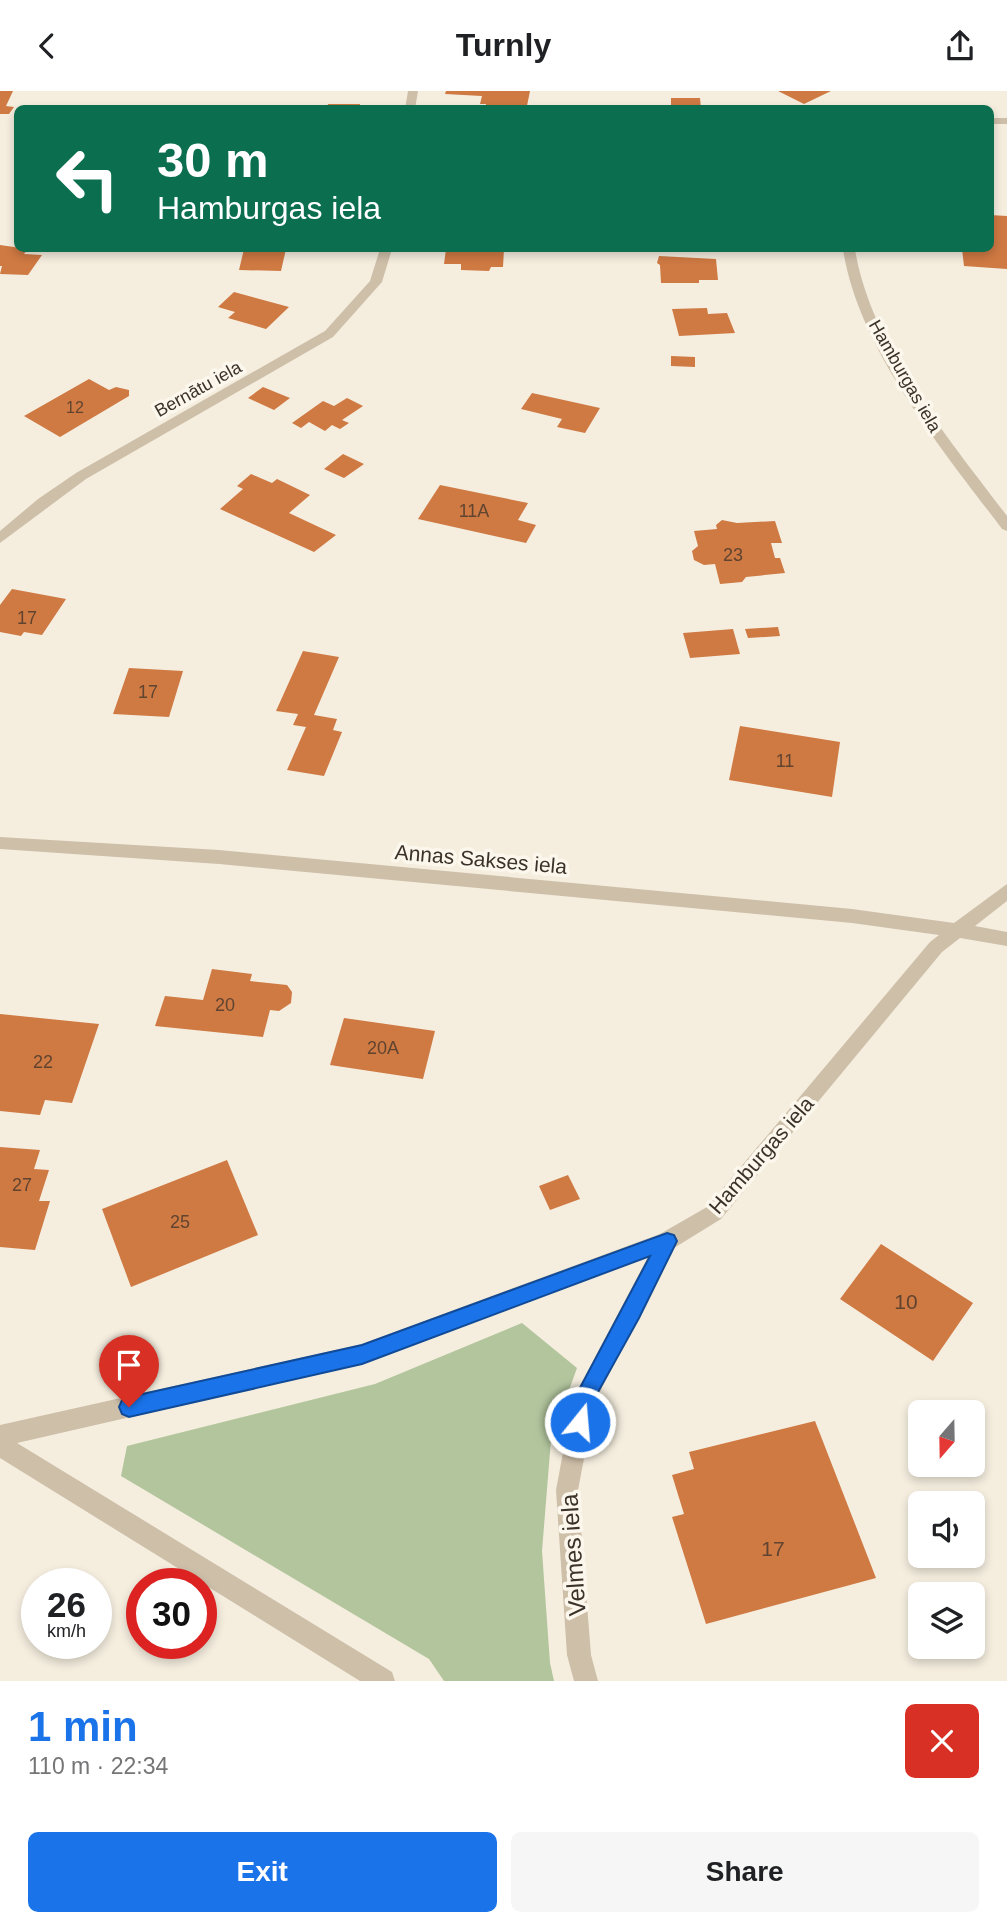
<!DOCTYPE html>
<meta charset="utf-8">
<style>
:root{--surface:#fff;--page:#f6f6f6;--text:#202124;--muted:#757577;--accent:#1a73e8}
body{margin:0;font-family:Arial,sans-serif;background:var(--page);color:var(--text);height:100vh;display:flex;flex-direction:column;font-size:26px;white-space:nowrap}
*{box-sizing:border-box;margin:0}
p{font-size:23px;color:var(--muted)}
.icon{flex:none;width:38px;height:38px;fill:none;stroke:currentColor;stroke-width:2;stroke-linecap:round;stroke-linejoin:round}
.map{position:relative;height:1590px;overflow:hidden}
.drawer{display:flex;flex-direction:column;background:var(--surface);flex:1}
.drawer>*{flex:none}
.banner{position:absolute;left:14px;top:14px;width:980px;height:147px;border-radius:10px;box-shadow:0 4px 10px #0003;background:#0b6e4f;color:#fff;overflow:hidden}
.needle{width:46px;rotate:200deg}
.controls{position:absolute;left:908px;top:1309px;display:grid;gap:14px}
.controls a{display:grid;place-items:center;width:77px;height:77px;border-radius:10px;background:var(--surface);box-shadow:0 4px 10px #0003;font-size:35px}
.speed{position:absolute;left:21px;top:1477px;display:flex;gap:14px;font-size:35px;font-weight:700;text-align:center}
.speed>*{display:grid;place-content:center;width:91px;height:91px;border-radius:50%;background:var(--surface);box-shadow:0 4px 10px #0003;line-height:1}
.speed small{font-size:18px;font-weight:400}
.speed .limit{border:10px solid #d22;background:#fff;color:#111}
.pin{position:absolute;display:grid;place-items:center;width:60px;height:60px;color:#fff;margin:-72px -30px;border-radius:50% 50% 50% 0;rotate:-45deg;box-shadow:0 0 7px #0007}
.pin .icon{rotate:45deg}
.me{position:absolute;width:77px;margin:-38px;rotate:17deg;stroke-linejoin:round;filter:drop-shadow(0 0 5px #0008)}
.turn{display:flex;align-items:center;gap:24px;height:147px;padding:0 28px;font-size:32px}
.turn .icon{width:91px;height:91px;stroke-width:2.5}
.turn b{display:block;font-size:49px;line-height:60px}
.round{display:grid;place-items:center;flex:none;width:74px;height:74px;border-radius:10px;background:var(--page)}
.overview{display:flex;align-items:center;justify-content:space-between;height:119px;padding:0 28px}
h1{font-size:42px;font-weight:700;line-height:52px;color:var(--accent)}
.cta{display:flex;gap:14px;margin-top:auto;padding:14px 28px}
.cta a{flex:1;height:80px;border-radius:10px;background:var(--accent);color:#fff;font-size:28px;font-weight:700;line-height:80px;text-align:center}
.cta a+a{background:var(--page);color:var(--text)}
header{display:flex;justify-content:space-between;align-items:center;height:91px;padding:0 28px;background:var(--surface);font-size:32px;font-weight:700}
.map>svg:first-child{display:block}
.green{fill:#b2c59d}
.building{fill:#cf7943}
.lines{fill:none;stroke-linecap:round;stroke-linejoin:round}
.minor{fill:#cebfa9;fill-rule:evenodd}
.route{fill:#1a73e8;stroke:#114b97;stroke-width:2}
.labels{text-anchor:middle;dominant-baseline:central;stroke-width:7;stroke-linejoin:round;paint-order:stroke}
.far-number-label{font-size:16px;fill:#604430}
.far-street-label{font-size:18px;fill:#3b322a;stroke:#fcf7ec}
.number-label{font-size:18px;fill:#604430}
.street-label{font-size:21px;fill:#3b322a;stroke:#fcf7ec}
.near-number-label{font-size:21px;fill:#604430}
.near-street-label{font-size:24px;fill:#3b322a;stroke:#fcf7ec}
</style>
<header><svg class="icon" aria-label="back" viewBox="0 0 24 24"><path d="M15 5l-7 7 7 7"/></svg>Turnly<svg class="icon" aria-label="share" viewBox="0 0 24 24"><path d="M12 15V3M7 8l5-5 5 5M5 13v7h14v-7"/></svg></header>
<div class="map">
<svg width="1007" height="1590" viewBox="0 0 1007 1590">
<rect width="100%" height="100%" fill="#f5eedf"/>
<!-- green -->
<path class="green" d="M 522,1232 L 577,1277 L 551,1349 L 542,1460 L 550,1572 L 554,1590 L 444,1590 L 429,1568 L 121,1385 L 127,1355 L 375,1293 Z"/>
<!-- building -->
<g class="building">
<path d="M 0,0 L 13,0 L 6,15 L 14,16 L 9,23 L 0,23 Z"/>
<path d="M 446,0 L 530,0 L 527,15 L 514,15 L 514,18 L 485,18 L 486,13 L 480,13 L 482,5 L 445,3 Z"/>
<path d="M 778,0 L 831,0 L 804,13 Z"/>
<path d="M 671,7 L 700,7 L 701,18 L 660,18 L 660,15 L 671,15 Z"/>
<path d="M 328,13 L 360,13 L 359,18 L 327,18 Z"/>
<path d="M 990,124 L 1007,125 L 1007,178 L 964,175 L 962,158 L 990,158 Z"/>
<path d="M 0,154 L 28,158 L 24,163 L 42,164 L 28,184 L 0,183 L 2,175 L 0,175 Z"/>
<path d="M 244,158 L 286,158 L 281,180 L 239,179 Z"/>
<path d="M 446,158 L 504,158 L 503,176 L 491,176 L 489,180 L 461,179 L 461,173 L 444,173 Z"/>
<path d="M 659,165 L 716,168 L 718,189 L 699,189 L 699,192 L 661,192 L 660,174 L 657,172 Z"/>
<path d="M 234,201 L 289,216 L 266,238 L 228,227 L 235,221 L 218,216 Z"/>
<path d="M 707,217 L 708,223 L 727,222 L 735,242 L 679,245 L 672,218 Z"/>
<path d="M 671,265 L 695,266 L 695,276 L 671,275 Z"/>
<path d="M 89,288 L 109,299 L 116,296 L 129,299 L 129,305 L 60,346 L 24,325 Z"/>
<path d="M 263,296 L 290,307 L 274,319 L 248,307 Z"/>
<path d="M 532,302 L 600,317 L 585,342 L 557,336 L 562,328 L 521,318 Z"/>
<path d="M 347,307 L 363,315 L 342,329 L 349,332 L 340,338 L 332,334 L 325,340 L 309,331 L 301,337 L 292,332 L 323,310 L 334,315 Z"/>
<path d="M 343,363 L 364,373 L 344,387 L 324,378 Z"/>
<path d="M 251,383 L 272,392 L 277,388 L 310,404 L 289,422 L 336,444 L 314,461 L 220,418 L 243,398 L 237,395 Z"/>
<path d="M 440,394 L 528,412 L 518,429 L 536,434 L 526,452 L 418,428 Z"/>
<path d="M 722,429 L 737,432 L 775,430 L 782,452 L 771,452 L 775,467 L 780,467 L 785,482 L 746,486 L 742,491 L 720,493 L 715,473 L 704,474 L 694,469 L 692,460 L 698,455 L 694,440 L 717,438 L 716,434 Z"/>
<path d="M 12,498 L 66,508 L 42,544 L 24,541 L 21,545 L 0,541 L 0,514 Z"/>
<path d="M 778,536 L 780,545 L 748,547 L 745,538 Z"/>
<path d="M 733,538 L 740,563 L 690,567 L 683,542 Z"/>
<path d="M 303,560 L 339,566 L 314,624 L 337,628 L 333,639 L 342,641 L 324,685 L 287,679 L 306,636 L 293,634 L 298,623 L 276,620 Z"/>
<path d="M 129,577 L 183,580 L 169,626 L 113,623 Z"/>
<path d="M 740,635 L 840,651 L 832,706 L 729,689 Z"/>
<path d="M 212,878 L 252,883 L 250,890 L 287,894 L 292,901 L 291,912 L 279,920 L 270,919 L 263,946 L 155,935 L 165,905 L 203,909 Z"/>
<path d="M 0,923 L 99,933 L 72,1012 L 45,1009 L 40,1024 L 0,1020 Z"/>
<path d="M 344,927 L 435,940 L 423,988 L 330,974 Z"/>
<path d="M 0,1056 L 40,1059 L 34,1078 L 49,1079 L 39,1110 L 50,1110 L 35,1159 L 0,1156 Z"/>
<path d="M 227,1069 L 258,1144 L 131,1196 L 102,1118 Z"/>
<path d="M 568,1084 L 580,1108 L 550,1119 L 539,1095 Z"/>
<path d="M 881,1153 L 973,1212 L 933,1270 L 840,1208 Z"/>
<path d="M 815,1330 L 876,1487 L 706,1533 L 672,1426 L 684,1423 L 672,1384 L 694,1378 L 689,1361 Z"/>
</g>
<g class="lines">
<!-- minor -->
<g class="minor">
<path d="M 408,0 L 418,0 L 415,18 L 405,18 Z"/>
<rect x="990" y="27" width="17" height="6"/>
<path d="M 380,158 L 392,158 L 382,191 L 333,246 L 86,388 L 0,452 L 0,440 L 38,408 L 76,382 L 325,240 L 370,190 Z"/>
<path d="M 843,158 L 855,158 C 870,254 950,349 1007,425 L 1007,440 L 1002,438 C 943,359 858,258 843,158 Z"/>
<path d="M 0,746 L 219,759 L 852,818 L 954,832 L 1007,793 L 1007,810 L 975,835 L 1007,841 L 1007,855 L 960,847 L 942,861 L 721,1128 L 674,1157 L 595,1310 L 578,1399 L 591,1564 L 598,1590 L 574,1590 L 567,1564 L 556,1399 L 573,1308 L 648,1166 L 362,1273 L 17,1352 L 392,1581 L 395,1590 L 360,1590 L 0,1367 L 0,1334 L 362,1253 L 660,1143 L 707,1116 L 930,851 L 939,844 L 852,832 L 219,773 L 0,758 Z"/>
</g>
</g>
<!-- route -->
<path class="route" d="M 667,1142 L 674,1144 L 677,1150 L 639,1227 L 593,1310 L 587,1337 L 580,1340 L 572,1337 L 570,1331 L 574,1308 L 650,1165 L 362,1273 L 129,1326 L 122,1323 L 119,1316 L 122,1309 L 129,1306 L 362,1254 Z"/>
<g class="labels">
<!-- far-number labels -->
<g class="far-number-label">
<text x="75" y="316">12</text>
</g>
<!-- far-street labels -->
<g class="far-street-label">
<text transform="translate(905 285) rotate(60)">Hamburgas iela</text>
<text transform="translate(198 298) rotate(-29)">Bernātu iela</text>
</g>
<!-- number labels -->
<g class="number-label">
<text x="474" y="420">11A</text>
<text x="733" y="464">23</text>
<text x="27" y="527">17</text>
<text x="148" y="601">17</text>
<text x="785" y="670">11</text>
<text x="225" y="914">20</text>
<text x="383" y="957">20A</text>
<text x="43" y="971">22</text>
<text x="22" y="1094">27</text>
<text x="180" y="1131">25</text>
</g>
<!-- street labels -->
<g class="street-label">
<text transform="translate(481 768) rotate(5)">Annas Sakses iela</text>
<text transform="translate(761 1064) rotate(-49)">Hamburgas iela</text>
</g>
<!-- near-number labels -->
<g class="near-number-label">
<text x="906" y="1210">10</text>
<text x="773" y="1457">17</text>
</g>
<!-- near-street labels -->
<g class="near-street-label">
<text transform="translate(573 1464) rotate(-94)">Velmes iela</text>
</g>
</g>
</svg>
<div class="controls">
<a><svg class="needle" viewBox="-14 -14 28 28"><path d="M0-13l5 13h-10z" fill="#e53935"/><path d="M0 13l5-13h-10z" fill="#757577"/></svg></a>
<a><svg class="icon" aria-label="sound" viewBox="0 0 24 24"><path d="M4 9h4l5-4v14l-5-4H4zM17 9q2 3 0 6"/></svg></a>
<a><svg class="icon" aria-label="layers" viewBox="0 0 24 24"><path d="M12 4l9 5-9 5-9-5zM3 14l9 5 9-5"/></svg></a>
</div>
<div class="speed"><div>26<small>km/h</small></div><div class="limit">30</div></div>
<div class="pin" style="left:129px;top:1316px;background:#d93025"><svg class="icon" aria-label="arrive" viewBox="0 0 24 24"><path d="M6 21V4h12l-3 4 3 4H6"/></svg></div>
<svg class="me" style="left:580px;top:1331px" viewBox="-20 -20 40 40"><circle r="17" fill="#1a73e8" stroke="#fff" stroke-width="3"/><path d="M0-11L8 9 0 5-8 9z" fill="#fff"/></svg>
<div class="banner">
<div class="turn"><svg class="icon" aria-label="left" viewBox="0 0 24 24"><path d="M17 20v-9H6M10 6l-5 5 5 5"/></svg><div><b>30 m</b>Hamburgas iela</div></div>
</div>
</div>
<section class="drawer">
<div class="overview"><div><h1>1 min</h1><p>110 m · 22:34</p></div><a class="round" style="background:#d93025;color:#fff"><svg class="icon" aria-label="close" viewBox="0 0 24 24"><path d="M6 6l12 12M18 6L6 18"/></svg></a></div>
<div class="cta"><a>Exit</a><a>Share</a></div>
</section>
